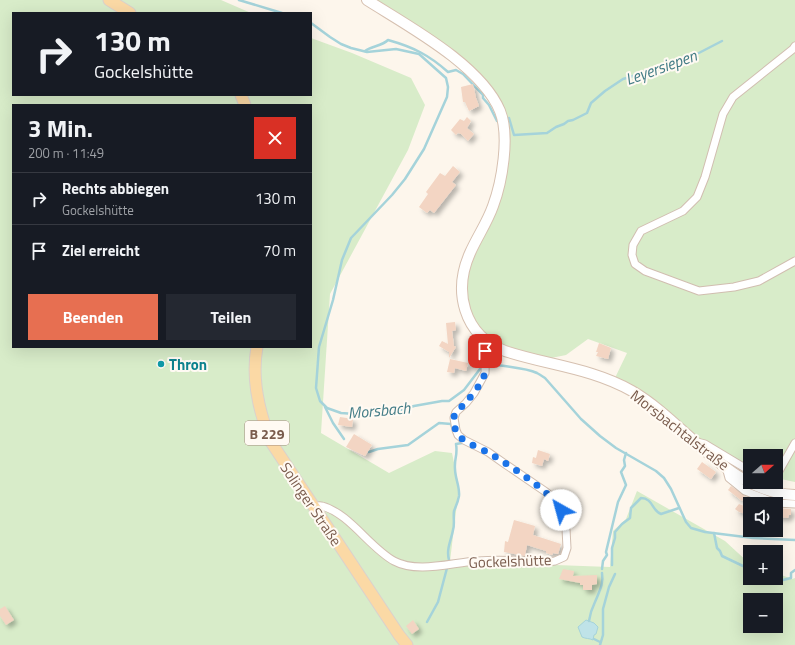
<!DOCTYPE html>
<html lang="de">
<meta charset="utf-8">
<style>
:root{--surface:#171b24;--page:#242831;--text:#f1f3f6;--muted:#9ea1a6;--line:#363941;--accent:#e76f51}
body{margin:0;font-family:"Titillium Web",sans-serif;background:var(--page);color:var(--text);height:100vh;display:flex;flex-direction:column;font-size:15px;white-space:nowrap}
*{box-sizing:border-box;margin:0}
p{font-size:13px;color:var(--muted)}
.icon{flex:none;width:22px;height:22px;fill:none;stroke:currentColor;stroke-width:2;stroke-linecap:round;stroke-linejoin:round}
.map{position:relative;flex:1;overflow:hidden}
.side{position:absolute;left:12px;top:104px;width:300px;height:244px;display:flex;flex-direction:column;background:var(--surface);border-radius:0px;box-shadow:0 4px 16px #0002}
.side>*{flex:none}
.hud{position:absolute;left:12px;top:12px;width:300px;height:84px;border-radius:0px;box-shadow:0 4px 16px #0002;background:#171b24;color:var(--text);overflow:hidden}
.needle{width:26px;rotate:69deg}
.buttons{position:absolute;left:743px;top:449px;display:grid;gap:8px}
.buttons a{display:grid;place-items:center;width:40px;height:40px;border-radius:0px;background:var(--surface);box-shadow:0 4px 16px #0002;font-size:20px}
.pin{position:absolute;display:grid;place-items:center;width:34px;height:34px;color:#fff;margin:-17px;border-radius:8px;box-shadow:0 2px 6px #0006}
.me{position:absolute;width:44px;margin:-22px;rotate:322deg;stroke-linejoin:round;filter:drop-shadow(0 0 3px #0008)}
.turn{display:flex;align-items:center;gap:14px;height:84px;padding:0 16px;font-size:18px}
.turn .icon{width:52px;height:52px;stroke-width:2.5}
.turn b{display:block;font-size:28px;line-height:34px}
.round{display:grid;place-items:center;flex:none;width:42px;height:42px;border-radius:0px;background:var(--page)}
.summary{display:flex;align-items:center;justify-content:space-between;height:68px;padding:0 16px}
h1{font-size:24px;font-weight:700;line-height:30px}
.primary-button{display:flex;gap:8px;margin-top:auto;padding:8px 16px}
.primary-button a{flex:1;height:46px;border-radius:0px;background:var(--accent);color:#fff;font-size:16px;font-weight:700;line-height:46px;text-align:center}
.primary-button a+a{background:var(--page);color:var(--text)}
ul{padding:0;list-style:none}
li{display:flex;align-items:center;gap:12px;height:52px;padding:0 16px;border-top:1px solid var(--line)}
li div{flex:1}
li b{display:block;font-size:15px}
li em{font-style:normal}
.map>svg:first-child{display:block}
.green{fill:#d8ecc9;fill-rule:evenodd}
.water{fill:#bfe3e8;stroke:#a5d3da}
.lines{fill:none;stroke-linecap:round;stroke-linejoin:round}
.stream{stroke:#a5d3da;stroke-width:2.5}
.building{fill:#f3d5c3;filter:url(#shadow)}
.street-casing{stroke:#d1beb0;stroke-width:9}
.secondary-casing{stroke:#d6c0b0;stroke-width:12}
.primary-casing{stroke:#dad1cd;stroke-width:13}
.street{stroke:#fff;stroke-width:7}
.secondary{stroke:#fff;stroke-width:10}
.primary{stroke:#fbd9a5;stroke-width:11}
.route{stroke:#1a73e8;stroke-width:7;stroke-dasharray:0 12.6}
.culture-dot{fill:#0f9aa8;stroke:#fffaf3;stroke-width:1.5}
.labels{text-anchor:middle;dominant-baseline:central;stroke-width:4;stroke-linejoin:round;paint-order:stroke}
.shield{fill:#fffaf3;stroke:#a28b7f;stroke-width:1}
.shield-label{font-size:14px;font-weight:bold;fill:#7a5c4d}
.culture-label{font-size:15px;font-weight:bold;fill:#0d838f;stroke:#fffaf3;text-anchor:start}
.street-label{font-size:15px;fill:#7a5c4d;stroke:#fffaf3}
.water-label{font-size:16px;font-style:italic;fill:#437c86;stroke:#fffaf3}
</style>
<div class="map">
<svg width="795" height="645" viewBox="0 0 795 645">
<defs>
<filter id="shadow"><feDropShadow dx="3.5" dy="3.5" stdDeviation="2" flood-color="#0004"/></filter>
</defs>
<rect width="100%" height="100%" fill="#fdf6ec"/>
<!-- green -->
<g class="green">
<path d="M 0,0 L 221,0 L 251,13 L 13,13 L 13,95 L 311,95 L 311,38 L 352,53 L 411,78 L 425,105 L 408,150 L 330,294 L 321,433 L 389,473 L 435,451 L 452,453 L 459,487 L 450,561 L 610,567 L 613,531 L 626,519 L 637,491 L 725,541 L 750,564 L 750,578 L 776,578 L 776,573 L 792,579 L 795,578 L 795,645 L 0,645 ZM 13,105 L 311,105 L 311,347 L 13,347 ZM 750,600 L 776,600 L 776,626 L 750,626 Z"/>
<path d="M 367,0 L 795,0 L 795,482 L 776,478 L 776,456 L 750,456 L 750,473 L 689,437 L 614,380 L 627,353 L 588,339 L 566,355 L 546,359 L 493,341 L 481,333 L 467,307 L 466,279 L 481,238 L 497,189 L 505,117 L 473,70 Z"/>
</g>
<!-- water -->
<path class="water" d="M 586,620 L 594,623 L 598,627 L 596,634 L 594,635 L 593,640 C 589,638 586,639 582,637 L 578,627 Z"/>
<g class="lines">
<!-- stream -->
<g class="stream">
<path d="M 239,0 L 282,13"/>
<path d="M 311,23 L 330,37 L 341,44 L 351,48 L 367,52 L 396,49 L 419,54 L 446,78 L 448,87 L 447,97 L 424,149 L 405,179 L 392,195 L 351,238 L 342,260 L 333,300 L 319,347 L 316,388 L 320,401 L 327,408 L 341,413 L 355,414 L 376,413 L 402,410 L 414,406 L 442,401 L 449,401 L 464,390 L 483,365 C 493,364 526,368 537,373 C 539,374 542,376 545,378 L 581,419 L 600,436 L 616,448 L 656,471 L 664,478 L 671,489 L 686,522 L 691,528 L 705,532 L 753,538 L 795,540"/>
<path d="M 365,51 C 372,46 382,46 388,40 C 413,47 429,55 448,72 L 456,70 L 463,74 L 483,95 L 483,98 L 489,105 L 497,121"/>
<path d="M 509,118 L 514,135 L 547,133 L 556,127 L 564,124 L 568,121 L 573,120 L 587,113 L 591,103 L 605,91 L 623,79 L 633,76 L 640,72 L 653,70 L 679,60 L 693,56 L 722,41"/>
<path d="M 325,407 L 333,423 L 344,439"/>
<path d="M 369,452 L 378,449 L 408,445 L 439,423 L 451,424 L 452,427"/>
<path d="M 714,533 L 717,548 L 720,551 L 722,556 L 743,566 L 750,567"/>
<path d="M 449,560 C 446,549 451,541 453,530 C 455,524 453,517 454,511 C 456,506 458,502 459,496 C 460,487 455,478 455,469 C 454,459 458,455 456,444 L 462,443 L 460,441"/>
<path d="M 612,565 L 612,548 L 615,538 L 615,532 L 622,524 L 630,518 L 631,508 L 641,498 C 653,498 652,511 661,514 L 679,508"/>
<path d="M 602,569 L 603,561 L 607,555 L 606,552 L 618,502 L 626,485 L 621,472 L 625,466 L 624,460 L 626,453"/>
<path d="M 776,578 L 783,580 L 791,578 L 791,573 L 795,570"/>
<path d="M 589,621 C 590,614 592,608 595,602 C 599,592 604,584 602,573"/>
<path d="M 427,622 L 438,602 L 447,568"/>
<path d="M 594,639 L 600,642"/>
<path d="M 600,645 L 603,635 L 603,609 L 609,587 L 615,574"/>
</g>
</g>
<!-- building -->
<g class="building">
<path d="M 473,84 L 476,98 L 479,106 L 469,111 L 465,102 L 463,102 L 461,87 Z"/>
<path d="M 467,117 L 471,121 L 467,128 L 474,134 L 468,141 L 461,134 L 458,133 L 456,135 L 451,130 L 460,119 L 464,121 Z"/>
<path d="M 453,166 L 460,172 L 452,182 L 456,185 L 434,213 L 430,210 L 427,213 L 419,207 L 428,194 L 426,192 L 440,173 L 445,176 Z"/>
<path d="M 455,322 L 456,330 L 452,331 L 454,346 L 456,347 L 449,358 L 449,352 L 439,346 L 442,341 L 448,344 L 446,323 Z"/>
<path d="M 599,343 L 611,348 L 608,359 L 596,356 L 598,352 L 596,352 Z"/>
<path d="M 450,359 L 468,363 L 466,371 L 455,368 L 454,373 L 447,372 Z"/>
<path d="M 340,417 L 353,419 L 352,427 L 338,425 Z"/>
<path d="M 354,434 L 372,445 L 365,456 L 346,447 Z"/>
<path d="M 538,450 L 550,454 L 548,461 L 544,459 L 542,466 L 532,463 L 533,457 L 536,458 Z"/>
<path d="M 702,462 L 716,472 L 711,479 L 697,469 Z"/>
<path d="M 731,486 L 745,496 L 742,501 L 728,490 Z"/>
<path d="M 739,504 L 750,508 L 750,515 L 739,512 L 735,509 Z"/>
<path d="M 776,508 L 791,509 L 791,515 L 789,515 L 788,518 L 776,517 Z"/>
<path d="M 514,520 L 535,526 L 533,535 L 561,544 L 558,554 L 553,553 L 552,555 L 546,553 L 546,551 L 527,545 L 525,556 L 504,552 L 505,541 L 508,542 Z"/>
<path d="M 563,569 L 574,571 L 573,576 L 597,575 L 597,584 L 592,585 L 592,590 L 583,590 L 583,585 L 580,585 L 580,583 L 559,579 Z"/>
<path d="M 5,606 L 14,620 L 6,625 L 0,616 L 0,609 Z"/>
<path d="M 413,620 L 419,629 L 412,634 L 406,626 Z"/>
</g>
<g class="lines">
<!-- street casing -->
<g class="street-casing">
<g id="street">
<path d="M 795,46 L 793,49 L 733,97 L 723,114 L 705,177 L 697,197 L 683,211 L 641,231 L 633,245 L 632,255 L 635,264 L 645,271 L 699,291 L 734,287 L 759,281 L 795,261"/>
<path d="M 697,442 L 705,444 L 750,471"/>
<path d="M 726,467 L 729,478 L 745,491 L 776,503 L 795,504"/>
<path d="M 776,474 L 779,471 L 795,443"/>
<path d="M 313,507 C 316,506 319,505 322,506 C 349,513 370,548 394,561 C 418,574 453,562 478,561 C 502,559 525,561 548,562 L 555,561 L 564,557 L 567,548 L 566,529 L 561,510 L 556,500 L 546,492 L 505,464 L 488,452 L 464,440 L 458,435 L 456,430 L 454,418 L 456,412 L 466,403 L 474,393 L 485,373 L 486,341"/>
</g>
</g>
<!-- secondary casing -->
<g class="secondary-casing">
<path id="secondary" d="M 367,0 C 408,26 481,65 500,111 C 510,136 502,182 493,206 C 487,223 477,237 470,253 C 453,291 463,335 505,351 C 547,365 592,368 632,391 C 686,422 728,493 795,495"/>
</g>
<!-- primary casing -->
<g class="primary-casing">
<g id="primary">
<path d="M 109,0 L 130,13"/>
<path d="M 241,95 L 245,105"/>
<path d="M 257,347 C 251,380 259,412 271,442 L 399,635 L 407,645"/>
</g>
</g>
<!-- street -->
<use href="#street" class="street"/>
<!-- secondary -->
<use href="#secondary" class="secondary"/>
<!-- primary -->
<use href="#primary" class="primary"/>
</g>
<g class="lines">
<!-- route -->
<path class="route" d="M 485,351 C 485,358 486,366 485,373 C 482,383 474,393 467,401 C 463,407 455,410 454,417 C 453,423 455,430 458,435 C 465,443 478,447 487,452 C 505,462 553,493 561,510"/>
</g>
<!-- markers -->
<circle class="culture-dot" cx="161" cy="364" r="4"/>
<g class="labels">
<!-- shield labels -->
<rect class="shield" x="245" y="421" width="44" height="24" rx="3"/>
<g class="shield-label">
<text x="267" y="433">B 229</text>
</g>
<!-- culture labels -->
<g class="culture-label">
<text x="169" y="364">Thron</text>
</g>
<!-- street labels -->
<g class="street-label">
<text transform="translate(680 430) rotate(38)">Morsbachtalstraße</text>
<text transform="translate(311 504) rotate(56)">Solinger Straße</text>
<text transform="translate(510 561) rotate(-2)">Gockelshütte</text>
</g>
<!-- water labels -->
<g class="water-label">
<text transform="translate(661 67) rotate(-20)">Leyersiepen</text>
<text transform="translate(379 410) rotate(-5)">Morsbach</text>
</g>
</g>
</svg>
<div class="buttons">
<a><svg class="needle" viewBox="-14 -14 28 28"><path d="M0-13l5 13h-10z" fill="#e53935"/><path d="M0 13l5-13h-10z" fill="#9ea1a6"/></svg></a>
<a><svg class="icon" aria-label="sound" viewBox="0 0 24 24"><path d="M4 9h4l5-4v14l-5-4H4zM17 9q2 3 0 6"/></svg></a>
<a>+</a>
<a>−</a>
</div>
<div class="pin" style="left:485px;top:351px;background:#d93025"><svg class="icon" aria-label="arrive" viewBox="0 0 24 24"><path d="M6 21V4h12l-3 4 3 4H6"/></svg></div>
<svg class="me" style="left:561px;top:510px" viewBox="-20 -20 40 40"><circle r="19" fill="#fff"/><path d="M0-13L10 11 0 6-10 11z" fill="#1a73e8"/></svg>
<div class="hud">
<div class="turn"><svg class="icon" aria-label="right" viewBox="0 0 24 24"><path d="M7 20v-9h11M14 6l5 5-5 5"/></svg><div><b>130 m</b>Gockelshütte</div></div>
</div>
<section class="side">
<div class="summary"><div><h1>3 Min.</h1><p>200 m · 11:49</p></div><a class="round" style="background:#d93025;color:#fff"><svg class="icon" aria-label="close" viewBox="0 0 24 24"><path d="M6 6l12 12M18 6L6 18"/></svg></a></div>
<ul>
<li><svg class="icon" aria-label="right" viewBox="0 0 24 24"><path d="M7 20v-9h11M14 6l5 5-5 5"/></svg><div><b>Rechts abbiegen</b><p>Gockelshütte</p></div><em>130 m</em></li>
<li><svg class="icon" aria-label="arrive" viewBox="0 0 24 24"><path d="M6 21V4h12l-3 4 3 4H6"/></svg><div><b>Ziel erreicht</b></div><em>70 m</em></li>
</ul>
<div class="primary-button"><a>Beenden</a><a>Teilen</a></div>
</section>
</div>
